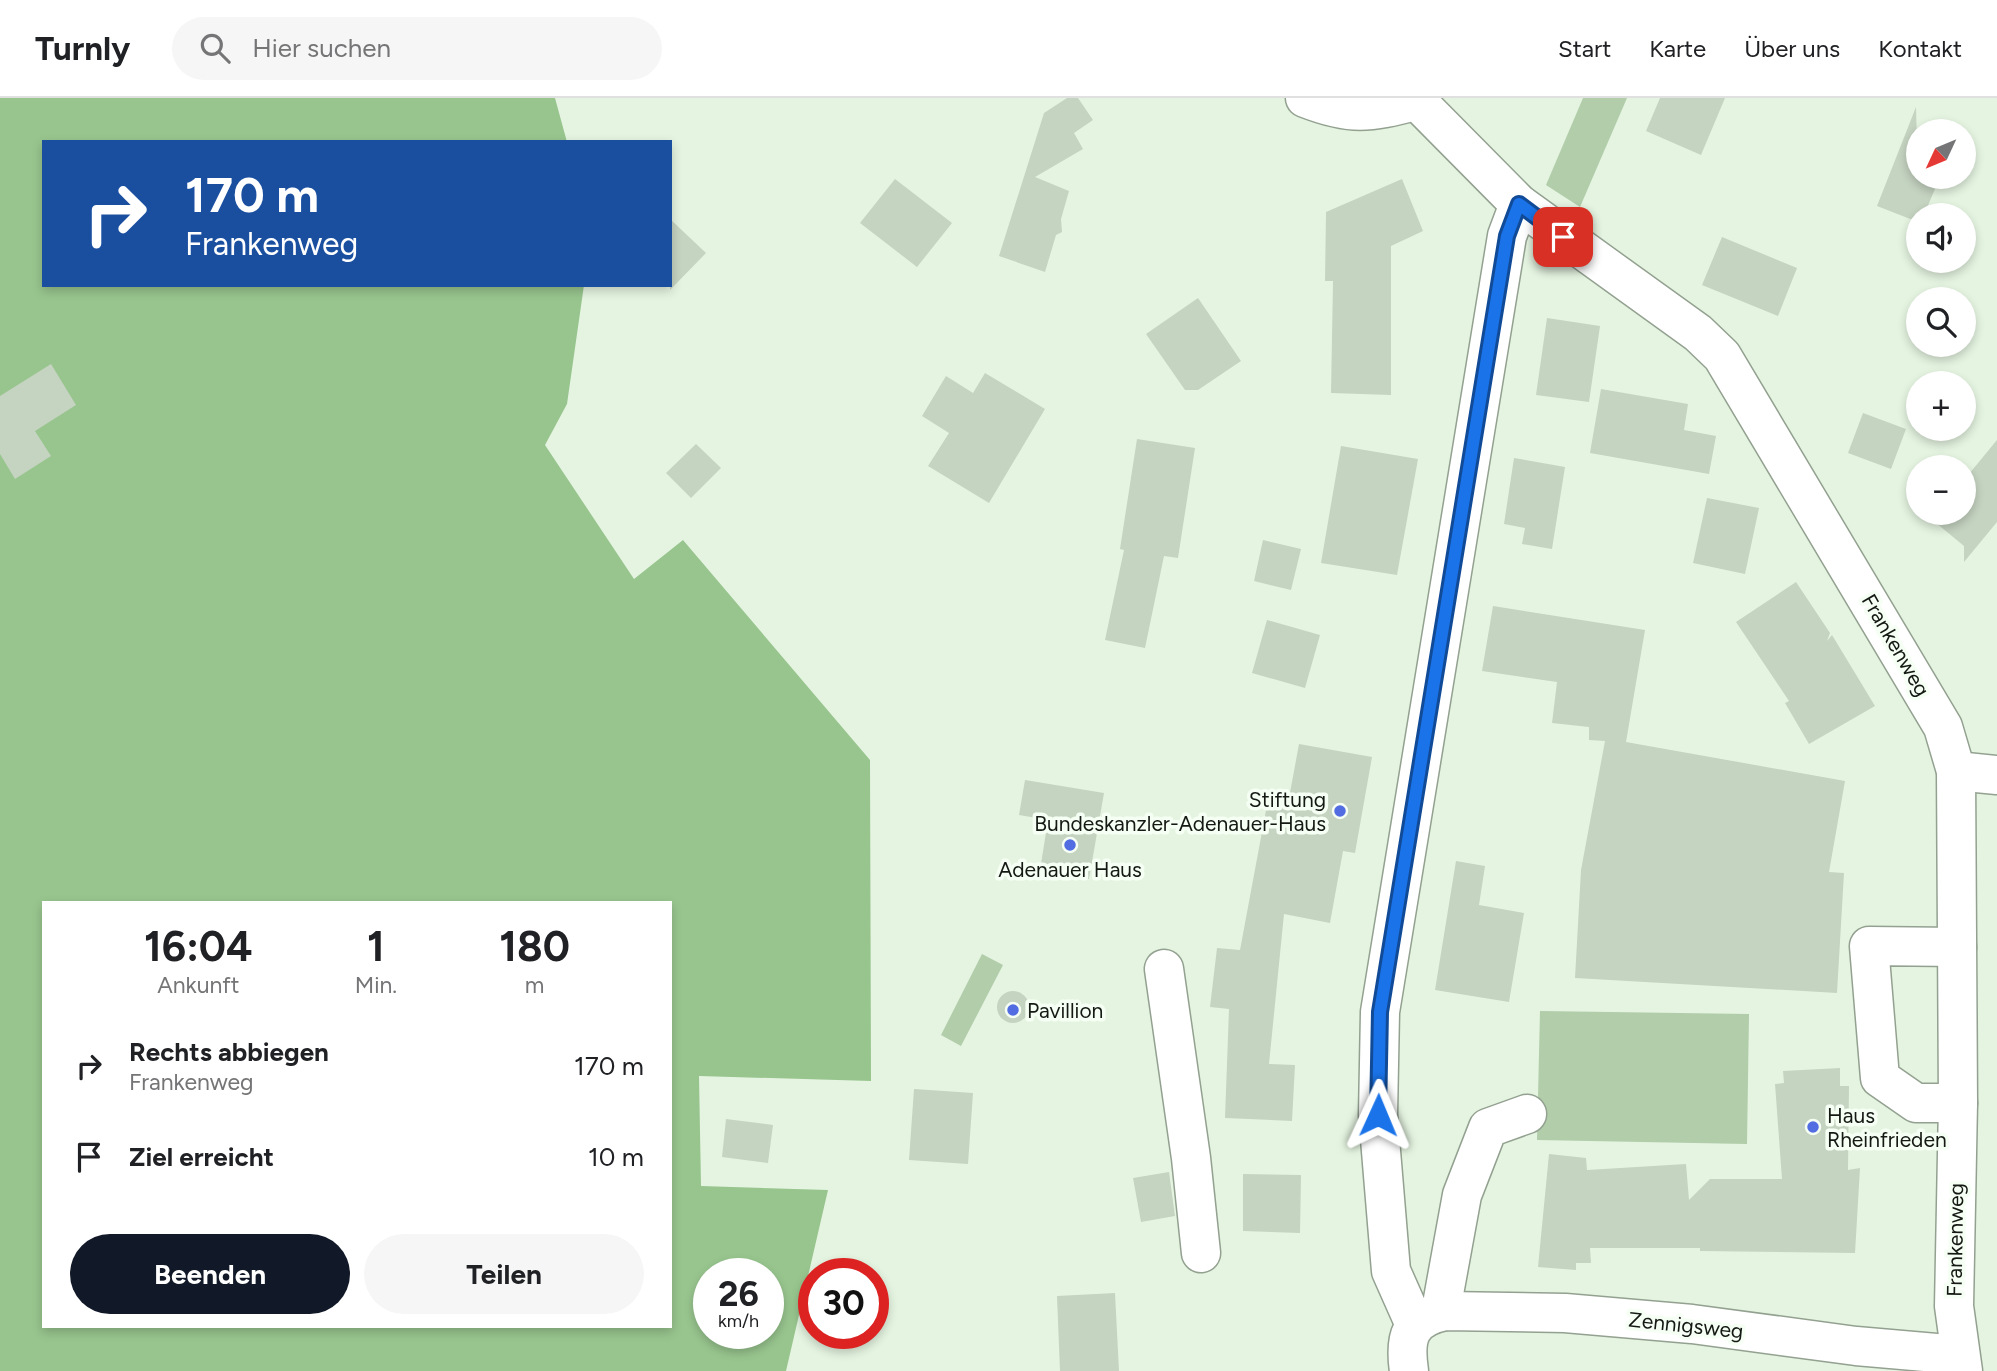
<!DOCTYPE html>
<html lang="de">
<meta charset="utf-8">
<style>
:root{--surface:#fff;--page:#f6f6f6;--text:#202124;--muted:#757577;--line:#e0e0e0;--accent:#111827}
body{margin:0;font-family:Figtree,sans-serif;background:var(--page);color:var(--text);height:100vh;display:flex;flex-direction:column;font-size:26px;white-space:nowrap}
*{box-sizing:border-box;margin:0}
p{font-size:23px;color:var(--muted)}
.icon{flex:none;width:38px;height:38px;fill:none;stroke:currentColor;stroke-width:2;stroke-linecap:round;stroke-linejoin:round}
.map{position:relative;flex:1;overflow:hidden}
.sheet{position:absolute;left:42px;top:803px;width:630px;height:427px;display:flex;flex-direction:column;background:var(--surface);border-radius:0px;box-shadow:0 4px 10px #0003}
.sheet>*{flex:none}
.guide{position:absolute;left:42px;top:42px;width:630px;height:147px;border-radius:0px;box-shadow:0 4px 10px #0003;background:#1a4fa0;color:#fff;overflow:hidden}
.needle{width:46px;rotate:226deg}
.controls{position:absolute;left:1906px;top:21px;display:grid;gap:14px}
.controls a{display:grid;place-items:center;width:70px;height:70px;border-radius:50%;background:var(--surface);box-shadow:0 4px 10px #0003;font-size:35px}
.speed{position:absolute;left:693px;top:1160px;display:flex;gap:14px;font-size:35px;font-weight:700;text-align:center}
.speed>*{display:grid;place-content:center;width:91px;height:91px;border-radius:50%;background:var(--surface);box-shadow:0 4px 10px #0003;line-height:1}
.speed small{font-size:18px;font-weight:400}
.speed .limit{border:10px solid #d22;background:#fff;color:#111}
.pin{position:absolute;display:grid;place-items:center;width:60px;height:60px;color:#fff;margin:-30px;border-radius:14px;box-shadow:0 4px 10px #0006}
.me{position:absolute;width:77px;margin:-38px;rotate:1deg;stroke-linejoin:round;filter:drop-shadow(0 0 5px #0008)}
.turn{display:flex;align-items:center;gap:24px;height:147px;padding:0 28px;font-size:32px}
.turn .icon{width:91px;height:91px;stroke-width:2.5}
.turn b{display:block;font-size:49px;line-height:60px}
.eta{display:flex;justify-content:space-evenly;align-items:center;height:119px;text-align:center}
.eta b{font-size:42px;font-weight:700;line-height:49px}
.action{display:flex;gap:14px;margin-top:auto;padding:14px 28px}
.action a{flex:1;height:80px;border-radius:42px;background:var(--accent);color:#fff;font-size:28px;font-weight:700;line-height:80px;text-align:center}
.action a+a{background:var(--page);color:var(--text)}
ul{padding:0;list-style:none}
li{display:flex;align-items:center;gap:21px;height:91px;padding:0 28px}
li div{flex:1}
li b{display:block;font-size:26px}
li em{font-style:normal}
header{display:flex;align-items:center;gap:42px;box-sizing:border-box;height:98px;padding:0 35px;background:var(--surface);border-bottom:2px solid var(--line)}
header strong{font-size:33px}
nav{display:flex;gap:38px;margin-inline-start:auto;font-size:24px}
.search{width:490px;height:63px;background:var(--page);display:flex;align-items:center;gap:18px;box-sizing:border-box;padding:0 24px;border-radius:38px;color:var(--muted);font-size:26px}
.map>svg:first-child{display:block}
.green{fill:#b1cdaa}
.forest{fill:#98c58e;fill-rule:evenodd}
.building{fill:#c5d3c1}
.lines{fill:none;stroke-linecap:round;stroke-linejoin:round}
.minor-casing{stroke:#93a190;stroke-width:41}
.minor{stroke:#fff;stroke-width:38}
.route-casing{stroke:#114b97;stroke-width:18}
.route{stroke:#1a73e8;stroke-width:12}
.poi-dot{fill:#526ce1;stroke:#f6fff4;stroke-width:2.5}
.labels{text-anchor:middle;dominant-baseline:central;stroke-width:7;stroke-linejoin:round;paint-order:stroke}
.street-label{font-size:21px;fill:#141913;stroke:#f6fff4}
.poi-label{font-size:21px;fill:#141913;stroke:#f6fff4;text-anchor:start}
</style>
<header>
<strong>Turnly</strong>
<div class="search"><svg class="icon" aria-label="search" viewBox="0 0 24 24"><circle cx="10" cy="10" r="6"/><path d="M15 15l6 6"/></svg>Hier suchen</div>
<nav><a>Start</a><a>Karte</a><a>Über uns</a><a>Kontakt</a></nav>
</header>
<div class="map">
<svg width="1997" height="1273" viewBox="0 0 1997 1273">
<rect width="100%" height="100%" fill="#e5f4e1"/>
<!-- green -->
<g class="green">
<path d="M 1583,0 L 1627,0 L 1580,109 L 1546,87 Z"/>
<path d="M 982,856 L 1003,867 L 961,948 L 941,937 Z"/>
<path d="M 1540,913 L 1749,916 L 1747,1046 L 1537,1042 Z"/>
</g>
<!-- forest -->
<path class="forest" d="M 0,0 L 555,0 L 567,44 L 44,44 L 44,187 L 584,187 L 567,306 L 545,347 L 634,481 L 683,442 L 870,662 L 871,983 L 699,978 L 701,1088 L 828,1092 L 786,1273 L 0,1273 ZM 44,805 L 670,805 L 670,1228 L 44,1228 ZM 709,1176 L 768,1176 L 768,1236 L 709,1236 Z"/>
<!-- building -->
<g class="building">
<path d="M 1067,0 L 1078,0 L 1093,22 L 1074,35 L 1083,51 L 1035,79 L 1069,93 L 1061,121 L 1062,134 L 1056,137 L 1045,174 L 999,158 L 1044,15 Z"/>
<path d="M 1660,0 L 1725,0 L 1701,57 L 1646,33 Z"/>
<path d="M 1916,9 L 1918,79 L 1940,79 L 1924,117 L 1918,117 L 1918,124 L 1877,108 Z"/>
<path d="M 895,81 L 952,125 L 917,169 L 860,125 Z"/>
<path d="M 1402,81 L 1423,133 L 1391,148 L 1391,297 L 1331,295 L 1333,183 L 1325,183 L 1326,114 Z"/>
<path d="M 670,121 L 706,155 L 670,192 Z"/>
<path d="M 1722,139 L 1797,170 L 1778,218 L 1702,187 Z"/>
<path d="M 1198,200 L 1241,263 L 1198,292 L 1185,292 L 1146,236 Z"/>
<path d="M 1547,220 L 1600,228 L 1589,304 L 1536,297 Z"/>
<path d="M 51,266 L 76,307 L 35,333 L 51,358 L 15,381 L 0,356 L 0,298 Z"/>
<path d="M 985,275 L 1045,311 L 989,405 L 928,368 L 949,335 L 922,318 L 946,278 L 973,295 Z"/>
<path d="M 1601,291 L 1688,306 L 1684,332 L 1716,338 L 1709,376 L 1590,355 Z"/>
<path d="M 1863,315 L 1906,331 L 1891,371 L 1848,355 Z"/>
<path d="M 1137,341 L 1195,350 L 1178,460 L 1164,458 L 1145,550 L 1105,542 L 1124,452 L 1120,451 Z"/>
<path d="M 1997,342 L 1997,424 L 1964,464 L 1964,448 L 1924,415 L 1964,415 L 1964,382 Z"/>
<path d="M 696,346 L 721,370 L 691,400 L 666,375 Z"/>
<path d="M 1341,348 L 1418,361 L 1397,477 L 1321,465 Z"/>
<path d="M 1514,360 L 1565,369 L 1552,451 L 1522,446 L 1525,430 L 1504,426 Z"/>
<path d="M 1707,400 L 1759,410 L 1745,476 L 1693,465 Z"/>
<path d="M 1263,442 L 1301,451 L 1291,492 L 1254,483 Z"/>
<path d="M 1796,484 L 1830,535 L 1827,543 L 1832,537 L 1875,608 L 1809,646 L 1785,605 L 1789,603 L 1736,524 Z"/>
<path d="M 1493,508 L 1645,532 L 1626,644 L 1845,683 L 1829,774 L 1844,775 L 1837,895 L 1575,880 L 1581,772 L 1605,643 L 1589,642 L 1589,629 L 1552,625 L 1557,584 L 1482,573 Z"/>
<path d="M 1267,522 L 1320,537 L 1305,590 L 1252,575 Z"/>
<path d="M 1299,646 L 1372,659 L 1355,755 L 1343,753 L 1330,825 L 1284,816 L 1269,966 L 1295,967 L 1292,1023 L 1225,1020 L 1229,911 L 1210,909 L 1217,850 L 1240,852 L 1267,707 L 1287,711 Z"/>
<path d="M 1025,682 L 1104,695 L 1089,781 L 1040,772 L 1048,722 L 1019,717 Z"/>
<path d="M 1456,763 L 1485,768 L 1479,807 L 1524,815 L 1509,904 L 1435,892 Z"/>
<circle cx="1013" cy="909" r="16"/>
<path d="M 1840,970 L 1840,988 L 1849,988 L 1848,1072 L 1860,1070 L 1855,1155 L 1700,1153 L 1700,1150 L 1590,1150 L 1591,1165 L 1576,1165 L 1576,1172 L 1538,1169 L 1549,1056 L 1586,1060 L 1587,1072 L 1686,1066 L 1689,1102 L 1710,1081 L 1782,1081 L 1775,986 L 1784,985 L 1783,973 Z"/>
<path d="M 914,991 L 973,995 L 968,1066 L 909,1062 Z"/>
<path d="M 726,1021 L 773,1027 L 768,1065 L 722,1059 Z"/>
<path d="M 1169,1074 L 1175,1118 L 1141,1124 L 1133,1080 Z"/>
<path d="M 1243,1076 L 1301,1077 L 1300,1135 L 1243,1133 Z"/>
<path d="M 1115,1195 L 1119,1273 L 1060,1273 L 1057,1198 Z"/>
</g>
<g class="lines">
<!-- minor casing -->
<g class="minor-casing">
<g id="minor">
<path d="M 1305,0 C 1351,18 1369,15 1415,3"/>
<path d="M 1414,0 L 1519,106 L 1698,235 L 1722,258 L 1943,629 L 1956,673 L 1958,1005 L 1954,1208 L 1963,1273"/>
<path d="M 1956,673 L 1997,677"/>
<path d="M 1957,849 L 1869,848 L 1880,980 L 1916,1005 L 1958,1005"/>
<path d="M 1164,871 L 1191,1060 L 1201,1155"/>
<path d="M 1445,1213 L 1443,1201 L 1462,1097 L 1488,1030 L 1527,1016"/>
<path d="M 1415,1227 L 1391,1173 L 1378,1017 L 1380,914 L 1507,138 L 1519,106"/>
<path d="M 1409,1273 C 1404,1239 1409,1221 1445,1213 L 1565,1215 L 1692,1226 L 1856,1248 L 1959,1257"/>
</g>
</g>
<!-- minor -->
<use href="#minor" class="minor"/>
</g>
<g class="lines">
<!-- route casing -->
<g class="route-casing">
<path id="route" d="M 1378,1017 L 1380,914 L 1507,138 L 1519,106 L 1563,139"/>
</g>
<!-- route -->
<use href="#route" class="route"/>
</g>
<!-- markers -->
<g class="poi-dot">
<circle cx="1340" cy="713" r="7"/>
<circle cx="1070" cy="747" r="7"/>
<circle cx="1013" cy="912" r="7"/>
<circle cx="1813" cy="1029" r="7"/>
</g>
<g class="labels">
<!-- street labels -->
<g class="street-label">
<text transform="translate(1896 547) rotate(60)">Frankenweg</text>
<text transform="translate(1955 1142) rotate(-89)">Frankenweg</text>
<text transform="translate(1686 1227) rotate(6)">Zennigsweg</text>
</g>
<!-- poi labels -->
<g class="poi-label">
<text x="1326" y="701" text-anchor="end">Stiftung<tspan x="1326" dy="24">Bundeskanzler-Adenauer-Haus</tspan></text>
<text x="1070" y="771" text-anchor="middle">Adenauer Haus</text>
<text x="1027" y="912">Pavillion</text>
<text x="1827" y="1017">Haus<tspan x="1827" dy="24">Rheinfrieden</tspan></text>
</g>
</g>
</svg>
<div class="controls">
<a><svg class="needle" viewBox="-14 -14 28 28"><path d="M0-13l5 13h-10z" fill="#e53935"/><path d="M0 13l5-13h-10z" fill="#757577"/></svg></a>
<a><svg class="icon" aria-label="sound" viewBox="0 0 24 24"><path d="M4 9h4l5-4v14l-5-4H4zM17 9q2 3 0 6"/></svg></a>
<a><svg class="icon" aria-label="search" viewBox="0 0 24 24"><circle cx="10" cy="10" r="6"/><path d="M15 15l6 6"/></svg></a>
<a>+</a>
<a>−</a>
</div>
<div class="speed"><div>26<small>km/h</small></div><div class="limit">30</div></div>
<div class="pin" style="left:1563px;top:139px;background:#d93025"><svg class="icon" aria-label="arrive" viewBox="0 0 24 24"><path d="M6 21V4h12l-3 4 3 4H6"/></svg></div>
<svg class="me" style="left:1378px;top:1017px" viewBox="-20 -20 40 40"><path d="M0-17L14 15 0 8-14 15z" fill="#1a73e8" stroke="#fff" stroke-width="4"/></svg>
<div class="guide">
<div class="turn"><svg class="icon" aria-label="right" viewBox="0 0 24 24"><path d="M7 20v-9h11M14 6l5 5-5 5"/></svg><div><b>170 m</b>Frankenweg</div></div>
</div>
<section class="sheet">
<div class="eta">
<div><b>16:04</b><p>Ankunft</p></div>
<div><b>1</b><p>Min.</p></div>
<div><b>180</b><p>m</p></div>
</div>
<ul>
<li><svg class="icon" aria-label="right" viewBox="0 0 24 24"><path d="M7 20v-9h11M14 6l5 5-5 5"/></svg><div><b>Rechts abbiegen</b><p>Frankenweg</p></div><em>170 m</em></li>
<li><svg class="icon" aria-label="arrive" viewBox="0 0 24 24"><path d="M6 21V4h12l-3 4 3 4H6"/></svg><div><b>Ziel erreicht</b></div><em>10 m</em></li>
</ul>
<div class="action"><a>Beenden</a><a>Teilen</a></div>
</section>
</div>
